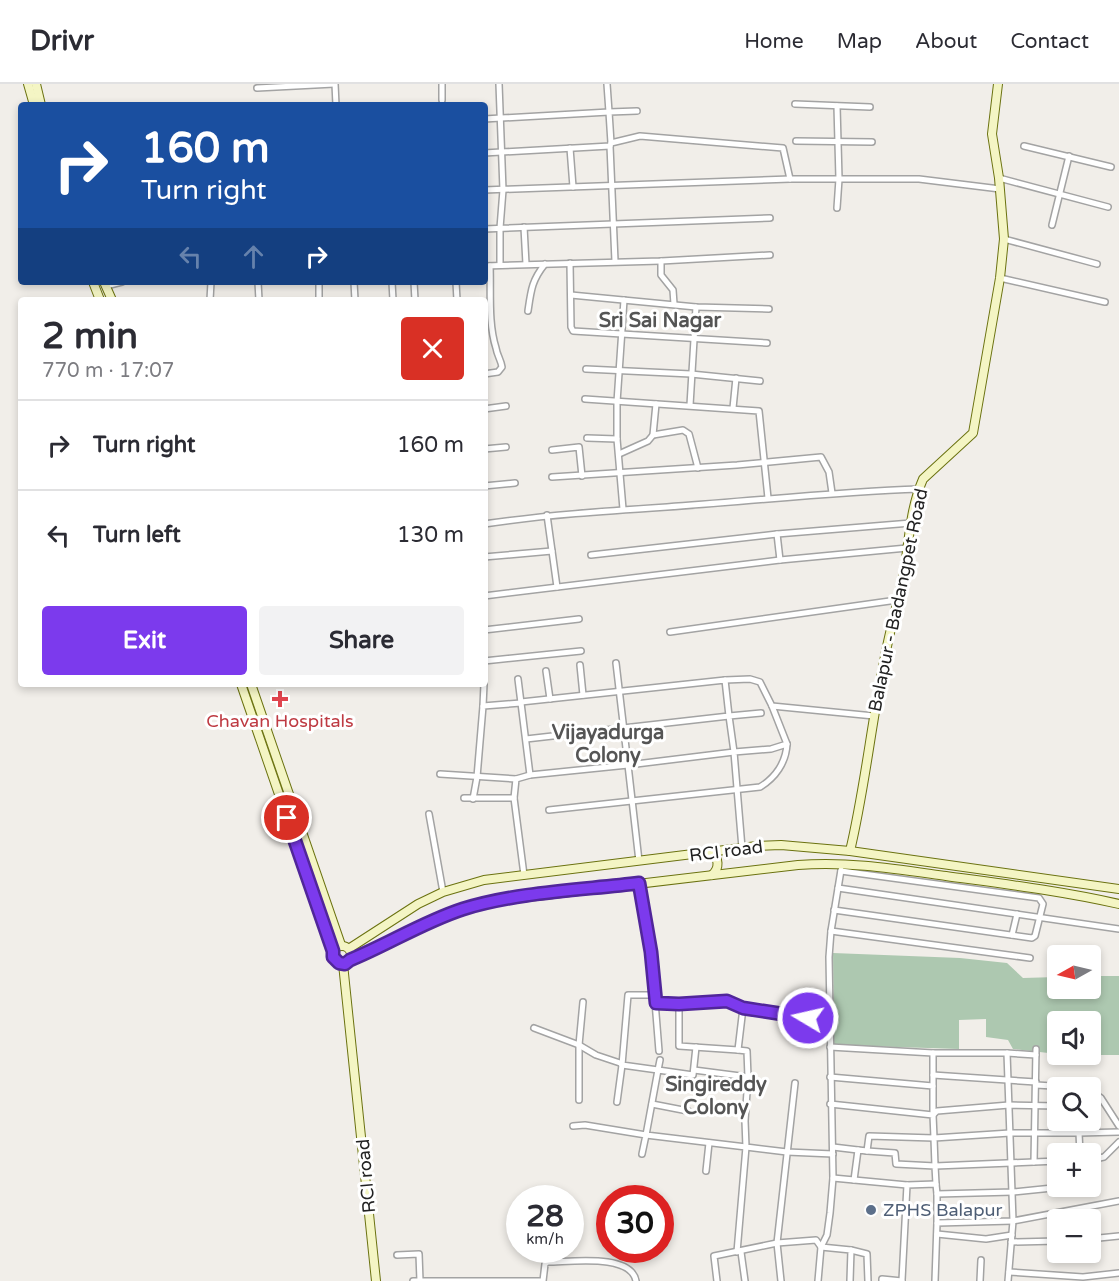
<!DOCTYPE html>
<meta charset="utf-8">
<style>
:root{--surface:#fff;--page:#f2f2f3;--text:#2b2b33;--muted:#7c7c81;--line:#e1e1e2;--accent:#7c3aed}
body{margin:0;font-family:"Varela Round",sans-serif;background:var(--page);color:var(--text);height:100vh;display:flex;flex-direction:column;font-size:22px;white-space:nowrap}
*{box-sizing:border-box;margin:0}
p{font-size:20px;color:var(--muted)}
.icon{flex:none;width:33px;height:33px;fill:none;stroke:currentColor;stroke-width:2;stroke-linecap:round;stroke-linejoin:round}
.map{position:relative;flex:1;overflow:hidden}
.drawer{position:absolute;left:18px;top:213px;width:470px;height:390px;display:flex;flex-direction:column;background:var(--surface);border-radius:6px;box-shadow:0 3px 9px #0003}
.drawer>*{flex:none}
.hud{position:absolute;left:18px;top:18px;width:470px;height:183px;border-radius:6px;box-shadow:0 3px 9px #0003;background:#1a4fa0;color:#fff;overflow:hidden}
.needle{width:39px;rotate:262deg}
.controls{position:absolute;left:1047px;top:861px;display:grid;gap:12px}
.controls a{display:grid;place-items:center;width:54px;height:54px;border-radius:6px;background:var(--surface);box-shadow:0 3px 9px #0003;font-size:30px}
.speed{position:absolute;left:506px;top:1101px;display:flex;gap:12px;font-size:30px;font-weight:700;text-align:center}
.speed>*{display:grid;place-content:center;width:78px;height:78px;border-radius:50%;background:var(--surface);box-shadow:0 3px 9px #0003;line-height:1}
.speed small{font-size:15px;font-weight:400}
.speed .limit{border:9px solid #d22;background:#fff;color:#111}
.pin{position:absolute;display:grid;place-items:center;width:51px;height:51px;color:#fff;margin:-26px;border:3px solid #fff;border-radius:50%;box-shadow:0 2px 6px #0007}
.me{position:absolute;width:66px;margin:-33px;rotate:279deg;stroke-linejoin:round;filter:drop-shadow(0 0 4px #0008)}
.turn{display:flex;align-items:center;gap:21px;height:126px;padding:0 24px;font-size:27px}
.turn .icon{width:78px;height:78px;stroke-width:2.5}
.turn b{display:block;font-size:42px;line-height:51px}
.lanes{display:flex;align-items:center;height:57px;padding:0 24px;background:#0003;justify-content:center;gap:30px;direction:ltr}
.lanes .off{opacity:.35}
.round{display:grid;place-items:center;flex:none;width:63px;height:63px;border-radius:6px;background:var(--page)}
.summary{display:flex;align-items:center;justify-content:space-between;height:102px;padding:0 24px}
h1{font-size:36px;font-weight:700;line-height:45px}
.button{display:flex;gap:12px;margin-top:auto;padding:12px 24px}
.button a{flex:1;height:69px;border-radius:6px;background:var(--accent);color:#fff;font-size:24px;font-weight:700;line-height:69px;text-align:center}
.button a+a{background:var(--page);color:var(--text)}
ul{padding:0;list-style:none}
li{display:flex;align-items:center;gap:18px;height:90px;padding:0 24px;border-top:2px solid var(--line)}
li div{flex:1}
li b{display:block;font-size:22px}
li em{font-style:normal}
header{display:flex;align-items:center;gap:36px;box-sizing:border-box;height:84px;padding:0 30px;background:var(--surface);border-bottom:2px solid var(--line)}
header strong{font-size:28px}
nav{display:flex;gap:33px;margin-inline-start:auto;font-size:21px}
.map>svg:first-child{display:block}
.cemetery{fill:#adc8b0}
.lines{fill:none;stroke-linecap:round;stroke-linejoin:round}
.street-casing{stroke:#a3a3a3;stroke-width:8}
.secondary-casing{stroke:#6b7210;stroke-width:10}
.street{stroke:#fff;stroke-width:5}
.secondary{stroke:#f4f5c4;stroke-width:8}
.route-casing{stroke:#51269a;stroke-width:15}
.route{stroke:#7c3aed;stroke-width:10}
.health-dot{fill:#e0444e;stroke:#fff;stroke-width:2}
.service-dot{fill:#5c6f8a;stroke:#fff;stroke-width:2}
.labels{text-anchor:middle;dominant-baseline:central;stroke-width:6;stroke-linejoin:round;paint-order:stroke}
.street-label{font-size:18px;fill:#222;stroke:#fff}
.health-label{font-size:18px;fill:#be3a42;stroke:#fff}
.service-label{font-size:18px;fill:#4e5e75;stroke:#fff;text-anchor:start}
.neighbourhood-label{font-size:20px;font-weight:bold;fill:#555;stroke:#fff}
</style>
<header>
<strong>Drivr</strong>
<nav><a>Home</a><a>Map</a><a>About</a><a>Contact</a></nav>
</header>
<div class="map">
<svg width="1119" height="1197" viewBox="0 0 1119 1197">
<rect width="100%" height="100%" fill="#f1eee9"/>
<!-- cemetery -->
<path class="cemetery" d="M 833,869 L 960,874 L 1007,879 L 1023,894 L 1057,893 L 1058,904 L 1090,904 L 1091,892 L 1119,892 L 1119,971 L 1086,971 L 1090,970 L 1090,938 L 1058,938 L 1057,970 L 1013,965 L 1008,956 L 986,953 L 986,935 L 959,936 L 959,965 L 834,961 Z"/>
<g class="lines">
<!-- street casing -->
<g class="street-casing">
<g id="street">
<path d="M 335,0 L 336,21"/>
<path d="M 442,0 L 442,16"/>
<path d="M 499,0 L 503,106 L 500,144 L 500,181"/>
<path d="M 257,4 L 334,0"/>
<path d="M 795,20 L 870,23"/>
<path d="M 837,22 L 839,95 L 837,124"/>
<path d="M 484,35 L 609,28 L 607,0"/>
<path d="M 796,57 L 872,58"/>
<path d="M 611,59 L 609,28 L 637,27"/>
<path d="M 610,62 L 615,177"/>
<path d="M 1024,62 L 1111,83"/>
<path d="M 570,64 L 573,103"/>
<path d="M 484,69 L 610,62 L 611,59 L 640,52 L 783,64 L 790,95"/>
<path d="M 999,94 L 1108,123"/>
<path d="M 484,106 L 790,95 L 919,95 L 1000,105"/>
<path d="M 1052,141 L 1069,72"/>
<path d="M 524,143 L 526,180"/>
<path d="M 484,145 L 770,134"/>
<path d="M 1004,155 L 1097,180"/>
<path d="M 661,177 L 661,191 L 673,206 L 674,220"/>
<path d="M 570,179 L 571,243 L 573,247 L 767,259"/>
<path d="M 484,182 L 661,177 L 770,171"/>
<path d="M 1000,194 L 1105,218"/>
<path d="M 258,198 L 259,216"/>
<path d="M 319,198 L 319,216"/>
<path d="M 354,198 L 355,216"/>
<path d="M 392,198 L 393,216"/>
<path d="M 414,198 L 415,216"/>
<path d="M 456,198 L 457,216"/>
<path d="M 106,202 L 122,198"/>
<path d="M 571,211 L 696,223 L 769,225"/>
<path d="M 210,216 L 211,198"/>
<path d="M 528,227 C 531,206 532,196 545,180"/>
<path d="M 586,285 L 691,290 L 760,297"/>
<path d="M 484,290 L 498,288 L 502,283 C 501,276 497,271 496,264 C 488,239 491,208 490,182"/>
<path d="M 585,315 L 759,327 L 768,414"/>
<path d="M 690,321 L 696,223"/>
<path d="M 733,324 L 736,294"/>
<path d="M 484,325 L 506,322"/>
<path d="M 653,351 L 656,320"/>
<path d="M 587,354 L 617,355"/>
<path d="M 484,365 L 506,363"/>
<path d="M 552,366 L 579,363 L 582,392"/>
<path d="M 619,370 L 648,357 L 653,351 L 683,346 L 689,350 L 698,384"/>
<path d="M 552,393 L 737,381 L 821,373 L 829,388 L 832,409"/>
<path d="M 484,402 L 515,399"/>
<path d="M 623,425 L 617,355 L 617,318 L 624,216"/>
<path d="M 547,431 L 557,503"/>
<path d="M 484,440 C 545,431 606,427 667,423 C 751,417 835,408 919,405"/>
<path d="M 777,450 L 780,476"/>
<path d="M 591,471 L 777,450 L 911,439"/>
<path d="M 484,473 L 552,467"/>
<path d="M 484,512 L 780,476 L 907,464"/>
<path d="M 484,546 L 579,535"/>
<path d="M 670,548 L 897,516"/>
<path d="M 484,577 L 581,567"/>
<path d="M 616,579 L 628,681 L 734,668 L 729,632 L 761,629"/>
<path d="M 580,581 L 583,611"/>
<path d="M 546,587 L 550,615"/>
<path d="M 518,595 L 530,691"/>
<path d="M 725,596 L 750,595 L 760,598 L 772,622 L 874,632"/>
<path d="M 521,618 L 725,596 L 729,632 L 526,655"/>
<path d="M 483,622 L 484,600"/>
<path d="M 440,690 L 516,695"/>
<path d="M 464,714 L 514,714 L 524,791"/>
<path d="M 514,714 L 516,695 L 530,691 L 628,681 L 639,777"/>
<path d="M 473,715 L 477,693 L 483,622 L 521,619"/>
<path d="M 549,726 L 760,703 C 775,694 786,679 787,660"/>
<path d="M 429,730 L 443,808"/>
<path d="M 742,764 L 734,668 L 771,665 L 787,660 L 772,622"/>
<path d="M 639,799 L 651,868 L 659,967"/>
<path d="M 838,804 L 1119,845"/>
<path d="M 834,826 L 1032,854 L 1035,852 L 1043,820 L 1039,814 L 841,787"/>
<path d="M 831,847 L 1030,874"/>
<path d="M 1012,851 L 1017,830"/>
<path d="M 656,911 L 628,911 L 622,981 L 658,986 L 660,976"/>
<path d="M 656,919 L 679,920 L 679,962 L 738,966 L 743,924 L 829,937"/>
<path d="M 679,920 L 727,917 L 743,924"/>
<path d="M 534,944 L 579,961 L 596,971 L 620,979 L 622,981 L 617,1018"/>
<path d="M 696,963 L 693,991 L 658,986 L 646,1051 L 746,1063 L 737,1168"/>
<path d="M 830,963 L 933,969"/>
<path d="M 738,966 L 747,967 L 748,993"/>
<path d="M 694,986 L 748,993 L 745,1037 L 746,1063 L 787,1068 L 833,1070"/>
<path d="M 933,991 L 1036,998"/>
<path d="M 830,993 L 933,1002 L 933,1031 L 937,1027 L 1009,1021 L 1058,1022"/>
<path d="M 1036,1001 L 1086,1004"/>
<path d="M 933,1002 L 933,969 L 1007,969 L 1036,971"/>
<path d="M 1090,1006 L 1101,1014 L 1119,1042"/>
<path d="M 579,1016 L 579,961 L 583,918"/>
<path d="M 652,1020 L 688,1027"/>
<path d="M 830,1020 L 933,1031 L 934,1054 L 869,1052 L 867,1067 L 858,1066 L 854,1096"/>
<path d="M 573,1042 L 585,1041 L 646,1051 L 642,1070"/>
<path d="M 1079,1049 L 1119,1048"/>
<path d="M 833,1063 L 858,1066"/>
<path d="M 867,1067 L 895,1069 L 896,1080 L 935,1082 L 936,1100"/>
<path d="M 1090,1076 L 1104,1073 L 1119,1058"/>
<path d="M 1058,1077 L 935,1082 L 934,1054 L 1010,1049 L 1079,1049 L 1080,1070"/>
<path d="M 1034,1078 L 1036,965"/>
<path d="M 706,1087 L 709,1059"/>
<path d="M 833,1094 L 907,1101"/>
<path d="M 937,1110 L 937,1139"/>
<path d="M 937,1150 L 986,1155 L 1012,1151"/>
<path d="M 1099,1154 L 1119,1152"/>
<path d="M 1011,1158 L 1058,1157"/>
<path d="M 851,1166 L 867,1170 L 868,1197"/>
<path d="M 741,1168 L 745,1197"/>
<path d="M 397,1171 L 419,1170 L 420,1197"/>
<path d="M 1009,1188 L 1083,1193 L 1119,1189"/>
<path d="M 902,1196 L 907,1101 L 936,1100 L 937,1110 L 1013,1108 L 1072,1102"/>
<path d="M 413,1197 L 543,1197 L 545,1180 L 548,1178 C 570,1178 631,1169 636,1197"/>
<path d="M 717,1197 L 714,1172 L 777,1159 L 816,1156 L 821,1163 L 851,1166 L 850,1197"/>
<path d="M 781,1197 L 777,1159 L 795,999"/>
<path d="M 818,1197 L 821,1163 L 827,1151 L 830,1129 L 833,1094 L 829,873 L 831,847 L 841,786"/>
<path d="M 882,1197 L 882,1195 L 902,1197"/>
<path d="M 935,1197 L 937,1139 L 1013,1137 L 1007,969"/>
<path d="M 980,1197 L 981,1176"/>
<path d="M 1008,1197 L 1013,1137 L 1119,1117"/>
</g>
</g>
<!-- secondary casing -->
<g class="secondary-casing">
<g id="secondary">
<path d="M 28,0 L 34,21"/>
<path d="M 36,0 L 41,21"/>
<path d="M 93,198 L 100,216"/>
<path d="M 104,198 L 112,216"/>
<path d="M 241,600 L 333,867"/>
<path d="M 251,600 L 341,861"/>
<path d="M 850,767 C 865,704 871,641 884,578 C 889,548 898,519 904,489 C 909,457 910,425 923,395 L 973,349 L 1000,194 L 1004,155 L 999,94 L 992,50 L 998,0"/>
<path d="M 711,768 C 719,774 720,784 712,791"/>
<circle cx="342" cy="871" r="9"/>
<path d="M 350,864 L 418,820 L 443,808 L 484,796 L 757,762 L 781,761 L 850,767 L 1119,805"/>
<path d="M 350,876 L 379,864 L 410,846 L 439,834 L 494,817 L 798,781 C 849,777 896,785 946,792 C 1004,800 1062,807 1119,820"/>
<path d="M 343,880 L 376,1197"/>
</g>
</g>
<!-- street -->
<use href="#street" class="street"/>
<!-- secondary -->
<use href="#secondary" class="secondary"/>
</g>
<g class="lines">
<!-- route casing -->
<g class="route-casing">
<path id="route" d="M 287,734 L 333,867 L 333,873 L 339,879 L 345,880 L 350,876 C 389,860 423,838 463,825 C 518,808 582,806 639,799 L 651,868 L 656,919 L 679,920 L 727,917 L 743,924 L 808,934"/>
</g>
<!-- route -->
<use href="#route" class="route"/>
</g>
<!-- markers -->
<path class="health-dot" d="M277 606h6v6h6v6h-6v6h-6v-6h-6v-6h6z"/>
<circle class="service-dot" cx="871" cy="1126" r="6"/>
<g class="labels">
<!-- street labels -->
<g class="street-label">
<text transform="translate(898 516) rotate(-78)">Balapur - Badangpet Road</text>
<text transform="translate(726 767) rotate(-7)">RCI road</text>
<text transform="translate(366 1092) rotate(-95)">RCI road</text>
</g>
<!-- health labels -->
<g class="health-label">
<text x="280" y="637">Chavan Hospitals</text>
</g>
<!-- service labels -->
<g class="service-label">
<text x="883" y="1126">ZPHS Balapur</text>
</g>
<!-- neighbourhood labels -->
<g class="neighbourhood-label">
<text x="660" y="237">Sri Sai Nagar</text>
<text x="608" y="649">Vijayadurga<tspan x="608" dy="23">Colony</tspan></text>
<text x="716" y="1001">Singireddy<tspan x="716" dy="23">Colony</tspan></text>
</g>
</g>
</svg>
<div class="controls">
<a><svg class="needle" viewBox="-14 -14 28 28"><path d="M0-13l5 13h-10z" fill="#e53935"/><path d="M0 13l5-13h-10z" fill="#7c7c81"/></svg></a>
<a><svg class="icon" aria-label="sound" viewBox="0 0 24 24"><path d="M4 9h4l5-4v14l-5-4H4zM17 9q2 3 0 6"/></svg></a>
<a><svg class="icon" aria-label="search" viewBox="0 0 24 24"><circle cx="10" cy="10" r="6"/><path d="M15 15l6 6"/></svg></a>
<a>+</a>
<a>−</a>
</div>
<div class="speed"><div>28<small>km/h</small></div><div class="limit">30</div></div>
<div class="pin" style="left:287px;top:734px;background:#d93025"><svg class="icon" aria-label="arrive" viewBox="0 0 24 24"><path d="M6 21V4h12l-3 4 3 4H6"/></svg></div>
<svg class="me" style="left:808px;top:934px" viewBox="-20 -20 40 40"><circle r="17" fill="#7c3aed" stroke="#fff" stroke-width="3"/><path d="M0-11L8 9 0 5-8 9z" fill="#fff"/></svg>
<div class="hud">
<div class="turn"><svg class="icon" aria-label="right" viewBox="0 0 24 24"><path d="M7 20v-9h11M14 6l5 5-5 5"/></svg><div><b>160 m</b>Turn right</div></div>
<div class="lanes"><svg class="icon off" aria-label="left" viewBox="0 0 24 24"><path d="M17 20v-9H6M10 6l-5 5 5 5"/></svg><svg class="icon off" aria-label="ahead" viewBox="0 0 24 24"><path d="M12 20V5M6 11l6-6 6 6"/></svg><svg class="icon" aria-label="right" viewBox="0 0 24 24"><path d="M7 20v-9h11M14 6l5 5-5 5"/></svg></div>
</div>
<section class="drawer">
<div class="summary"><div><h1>2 min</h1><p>770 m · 17:07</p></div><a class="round" style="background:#d93025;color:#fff"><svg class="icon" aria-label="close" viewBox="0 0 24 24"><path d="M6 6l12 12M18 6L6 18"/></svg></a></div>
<ul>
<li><svg class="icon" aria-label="right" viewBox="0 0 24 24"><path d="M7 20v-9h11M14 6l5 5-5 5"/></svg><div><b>Turn right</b></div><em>160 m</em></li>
<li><svg class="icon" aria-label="left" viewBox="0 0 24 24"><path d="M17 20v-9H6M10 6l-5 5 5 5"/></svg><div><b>Turn left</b></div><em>130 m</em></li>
</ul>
<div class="button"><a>Exit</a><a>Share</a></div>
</section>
</div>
